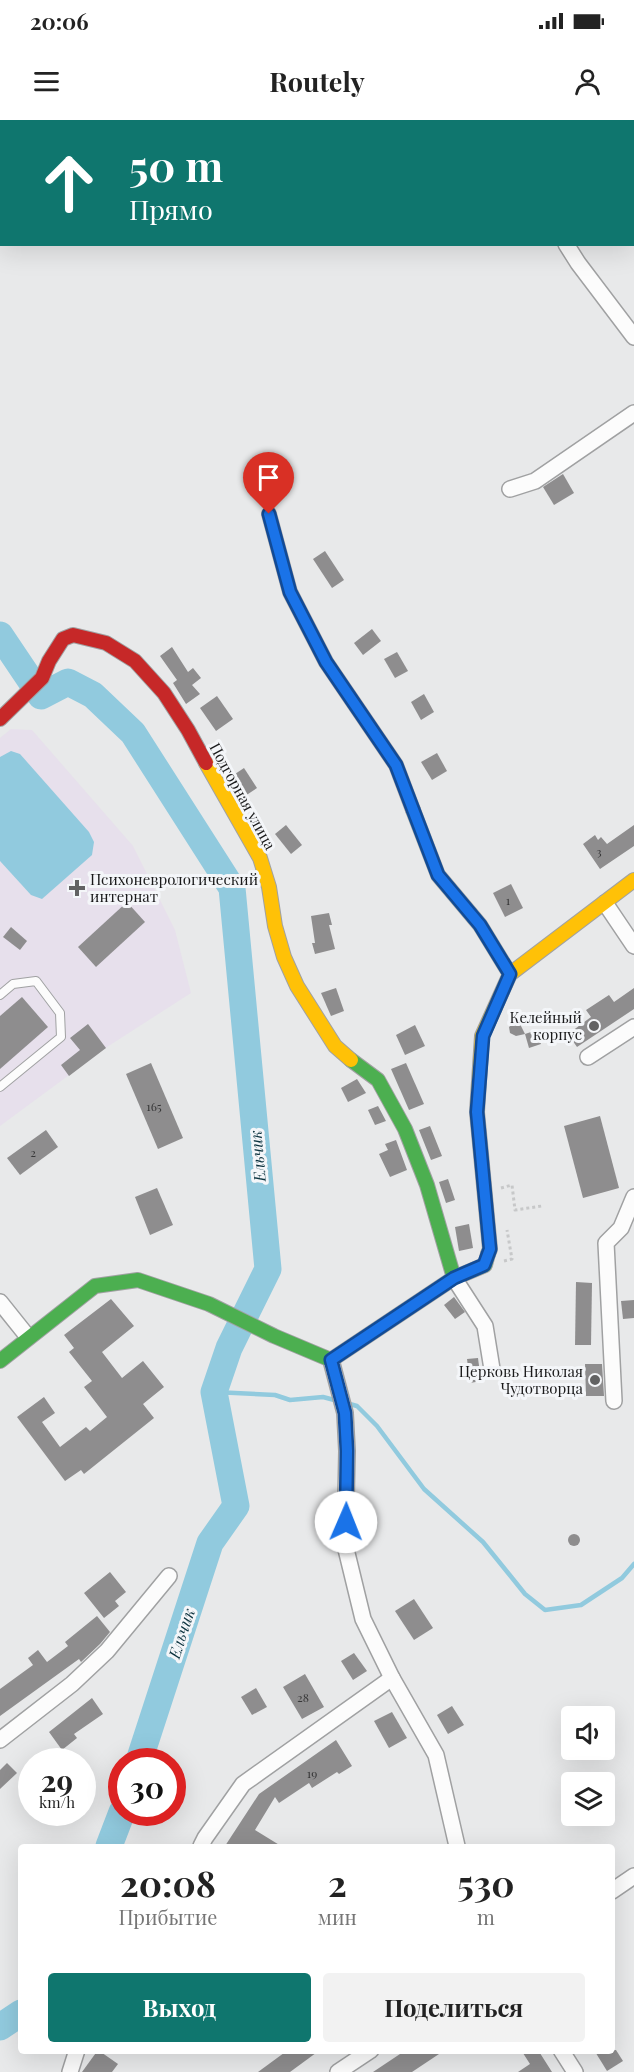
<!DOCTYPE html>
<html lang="ru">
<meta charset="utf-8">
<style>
:root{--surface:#fff;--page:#f2f2f2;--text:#222;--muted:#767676;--accent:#0f766e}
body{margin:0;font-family:"Playfair Display",serif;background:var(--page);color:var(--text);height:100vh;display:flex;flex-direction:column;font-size:22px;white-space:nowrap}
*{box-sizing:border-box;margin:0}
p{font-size:20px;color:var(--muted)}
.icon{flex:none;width:33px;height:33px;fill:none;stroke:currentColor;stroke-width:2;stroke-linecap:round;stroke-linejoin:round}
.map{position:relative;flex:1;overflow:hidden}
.side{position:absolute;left:18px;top:1724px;width:597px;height:210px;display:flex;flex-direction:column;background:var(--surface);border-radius:6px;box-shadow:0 6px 24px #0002}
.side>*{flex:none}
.banner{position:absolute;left:0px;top:0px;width:634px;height:126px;box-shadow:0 6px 24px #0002;background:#0f766e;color:#fff;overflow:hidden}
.fabs{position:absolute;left:561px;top:1586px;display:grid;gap:12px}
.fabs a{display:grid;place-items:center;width:54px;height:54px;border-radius:6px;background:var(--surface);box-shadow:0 6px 24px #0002;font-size:30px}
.speed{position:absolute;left:18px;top:1628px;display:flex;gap:12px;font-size:30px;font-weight:700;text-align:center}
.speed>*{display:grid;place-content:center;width:78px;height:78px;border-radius:50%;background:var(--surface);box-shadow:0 6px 24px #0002;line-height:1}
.speed small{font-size:15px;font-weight:400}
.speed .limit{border:9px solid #d22;background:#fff;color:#111}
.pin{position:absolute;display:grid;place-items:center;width:51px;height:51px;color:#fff;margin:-62px -26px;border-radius:50% 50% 50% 0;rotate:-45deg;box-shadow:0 0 6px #0007}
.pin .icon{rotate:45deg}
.me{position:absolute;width:66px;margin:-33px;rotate:1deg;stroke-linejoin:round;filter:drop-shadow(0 0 4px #0008)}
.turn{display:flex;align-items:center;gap:21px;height:126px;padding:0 30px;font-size:27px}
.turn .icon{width:78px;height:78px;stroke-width:2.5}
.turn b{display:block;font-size:42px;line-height:51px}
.eta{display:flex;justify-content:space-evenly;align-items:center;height:102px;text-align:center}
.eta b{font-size:36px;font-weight:700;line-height:42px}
.button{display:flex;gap:12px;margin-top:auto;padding:12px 30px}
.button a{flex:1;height:69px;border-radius:6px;background:var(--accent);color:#fff;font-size:24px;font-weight:700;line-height:69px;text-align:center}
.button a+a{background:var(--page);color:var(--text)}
.status{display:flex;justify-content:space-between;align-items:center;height:42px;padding:0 30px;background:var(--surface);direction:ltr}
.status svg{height:16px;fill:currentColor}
header{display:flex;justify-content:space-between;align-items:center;height:78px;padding:0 30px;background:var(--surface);font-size:27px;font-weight:700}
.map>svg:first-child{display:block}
.medical{fill:#e7e0ec}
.water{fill:#91cade}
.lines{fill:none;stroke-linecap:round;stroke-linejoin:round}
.stream{stroke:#91cade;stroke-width:4.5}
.river{stroke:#91cade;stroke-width:27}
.building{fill:#8e8d8e}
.lane-casing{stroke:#a0a1a2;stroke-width:10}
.street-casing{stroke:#a0a1a2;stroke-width:18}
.fast-casing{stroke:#a0a1a2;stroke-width:16}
.slow-casing{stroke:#a0a1a2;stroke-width:16}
.jam-casing{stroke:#a0a1a2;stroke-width:16}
.path{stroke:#c7c8c9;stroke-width:3;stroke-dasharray:3 3;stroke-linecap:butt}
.lane{stroke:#fcfcfc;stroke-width:8}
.street{stroke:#fcfcfc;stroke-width:15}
.fast{stroke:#4caf50;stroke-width:14}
.slow{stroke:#ffc107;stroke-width:14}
.jam{stroke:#c62828;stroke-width:14}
.route-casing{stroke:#114b97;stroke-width:15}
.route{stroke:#1a73e8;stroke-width:10}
.poi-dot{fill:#626263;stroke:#f4f6f9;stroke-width:2}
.labels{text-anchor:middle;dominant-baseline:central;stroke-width:6;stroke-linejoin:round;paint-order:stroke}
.number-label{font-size:12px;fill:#373738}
.street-label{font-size:15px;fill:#1a1a1b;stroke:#f4f6f9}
.poi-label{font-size:15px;fill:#1a1a1b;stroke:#f4f6f9;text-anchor:end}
.water-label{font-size:16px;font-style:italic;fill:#0c333f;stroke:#f4f6f9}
</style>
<div class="status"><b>20:06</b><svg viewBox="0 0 49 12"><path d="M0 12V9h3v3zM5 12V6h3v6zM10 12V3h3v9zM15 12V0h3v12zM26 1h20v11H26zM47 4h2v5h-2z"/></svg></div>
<header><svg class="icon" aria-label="menu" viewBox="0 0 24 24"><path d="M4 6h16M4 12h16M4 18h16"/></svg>Routely<svg class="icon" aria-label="person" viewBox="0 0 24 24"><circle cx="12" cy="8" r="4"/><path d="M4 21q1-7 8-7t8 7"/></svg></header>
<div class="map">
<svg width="634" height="1952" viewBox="0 0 634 1952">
<rect width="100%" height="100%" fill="#e8e9ea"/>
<!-- medical -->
<path class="medical" d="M 11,609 L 32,610 L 133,726 L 175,810 L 191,873 L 107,927 L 0,1006 L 0,618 Z"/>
<!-- water -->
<path class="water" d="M 11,631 L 20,634 L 89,712 L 94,722 L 92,735 L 42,779 L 31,775 L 0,741 L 0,637 Z"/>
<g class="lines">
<!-- stream -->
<g class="stream">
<path d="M 214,1272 L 275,1275 L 290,1280 L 323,1277 L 338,1281"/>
<path d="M 346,1283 L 357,1286 L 377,1306 L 424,1369 L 483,1422 L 525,1474 L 545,1490 L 581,1485 L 622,1458 L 634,1444"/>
</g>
<!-- river -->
<g class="river">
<path d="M 0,515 L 41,576 L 68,562 L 93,575 L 133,613 L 232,768 L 268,1149 L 229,1228 L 214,1272 L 236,1386 L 210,1423 L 139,1641"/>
<path d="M 109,1726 L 122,1692"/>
<path d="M 0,1907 L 21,1893"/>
</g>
</g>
<!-- building -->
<g class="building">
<path d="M 563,354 L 574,373 L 554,385 L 543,367 Z"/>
<path d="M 325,431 L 344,460 L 332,468 L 313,439 Z"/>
<path d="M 372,509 L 381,521 L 363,535 L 354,523 Z"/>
<path d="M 172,527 L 188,552 L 193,548 L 201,558 L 192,565 L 200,574 L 186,584 L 173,563 L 177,560 L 160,536 Z"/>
<path d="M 397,532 L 408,551 L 395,558 L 384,539 Z"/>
<path d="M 424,574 L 434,592 L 421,600 L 411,582 Z"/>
<path d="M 217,576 L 233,599 L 216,611 L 200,588 Z"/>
<path d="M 437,633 L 447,651 L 432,660 L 421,642 Z"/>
<path d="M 244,648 L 257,668 L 245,676 L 232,656 Z"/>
<path d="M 286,705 L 302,725 L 291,734 L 275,714 Z"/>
<path d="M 634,705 L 634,726 L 600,749 L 583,724 L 595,715 L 598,720 L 601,717 L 607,724 Z"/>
<path d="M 511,764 L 523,788 L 505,797 L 493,773 Z"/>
<path d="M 127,782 L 145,802 L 96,847 L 78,827 Z"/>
<path d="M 329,793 L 332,805 L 329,805 L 335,829 L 315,834 L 312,823 L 315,823 L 311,796 Z"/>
<path d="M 11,807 L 27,821 L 20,830 L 3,817 Z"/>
<path d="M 336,868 L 344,891 L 331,896 L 321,873 Z"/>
<path d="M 634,868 L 634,889 L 577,927 L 568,914 L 591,897 L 586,890 L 609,875 L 614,882 Z"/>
<path d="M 22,877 L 48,907 L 0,949 L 0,896 Z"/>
<path d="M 514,903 L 520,904 L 525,914 L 516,916 L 510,913 L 509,907 Z"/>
<path d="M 88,904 L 106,928 L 69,956 L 61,945 L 80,930 L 70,918 Z"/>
<path d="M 415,905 L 425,926 L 405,935 L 396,915 Z"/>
<path d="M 537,910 L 541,924 L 529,928 L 525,914 Z"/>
<path d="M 151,943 L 183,1018 L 158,1029 L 126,954 Z"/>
<path d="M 406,943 L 424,984 L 409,990 L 391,949 Z"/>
<path d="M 357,959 L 366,973 L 348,982 L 341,968 Z"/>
<path d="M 378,986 L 386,1001 L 375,1005 L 368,990 Z"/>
<path d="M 600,996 L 619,1068 L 583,1078 L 564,1006 Z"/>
<path d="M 430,1006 L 442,1036 L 431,1040 L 419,1010 Z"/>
<path d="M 46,1010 L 58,1027 L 20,1055 L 7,1038 Z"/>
<path d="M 396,1020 L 407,1050 L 390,1057 L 379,1034 L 388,1030 L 385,1024 Z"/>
<path d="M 448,1059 L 455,1080 L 446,1083 L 439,1062 Z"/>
<path d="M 157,1068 L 173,1105 L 150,1115 L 135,1077 Z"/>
<path d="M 469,1104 L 473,1128 L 459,1131 L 455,1107 Z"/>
<path d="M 576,1162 L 592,1163 L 591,1225 L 575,1225 Z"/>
<path d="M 454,1177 L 465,1192 L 455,1199 L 444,1185 Z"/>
<path d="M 111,1179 L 134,1206 L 102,1232 L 122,1258 L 143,1241 L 164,1267 L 143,1284 L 154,1298 L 84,1354 L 81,1350 L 65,1361 L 17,1297 L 44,1277 L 55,1293 L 42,1302 L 60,1327 L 86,1307 L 90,1311 L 107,1297 L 84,1267 L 92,1261 L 69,1232 L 74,1228 L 64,1215 Z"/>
<path d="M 634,1180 L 634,1198 L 623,1199 L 621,1181 Z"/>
<path d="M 478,1238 L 481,1261 L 470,1263 L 467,1239 Z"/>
<path d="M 585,1244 L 602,1244 L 604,1276 L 586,1276 Z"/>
<circle cx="574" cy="1420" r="6"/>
<path d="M 110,1452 L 126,1472 L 115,1481 L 119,1486 L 104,1498 L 84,1473 Z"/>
<path d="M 414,1479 L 433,1508 L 414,1520 L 395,1491 Z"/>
<path d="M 97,1496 L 110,1512 L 100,1524 L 81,1542 L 79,1539 L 0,1596 L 0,1569 L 33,1545 L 28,1538 L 38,1530 L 47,1542 L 68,1526 L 65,1522 Z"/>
<path d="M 354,1533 L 367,1551 L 353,1560 L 341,1541 Z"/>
<path d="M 305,1554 L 324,1587 L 302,1599 L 283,1567 Z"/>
<path d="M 256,1568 L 267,1587 L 252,1595 L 241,1577 Z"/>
<path d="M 92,1578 L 103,1594 L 74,1614 L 77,1618 L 62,1630 L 49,1612 Z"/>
<path d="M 452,1586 L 464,1605 L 448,1614 L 437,1595 Z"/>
<path d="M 392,1592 L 407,1618 L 389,1628 L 374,1601 Z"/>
<path d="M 336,1620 L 352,1646 L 339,1654 L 337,1652 L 312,1668 L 309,1663 L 279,1683 L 275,1677 L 255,1710 L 281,1726 L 225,1726 L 259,1674 Z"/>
<path d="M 7,1643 L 17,1653 L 0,1669 L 0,1650 Z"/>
<path d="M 98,1930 L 118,1944 L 112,1952 L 82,1952 Z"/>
<path d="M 288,1930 L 320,1930 L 290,1952 L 258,1952 Z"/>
<path d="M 406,1930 L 445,1930 L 412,1952 L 373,1952 Z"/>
<path d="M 521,1930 L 538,1930 L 552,1952 L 518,1952 L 530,1944 Z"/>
<path d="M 594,1930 L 616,1930 L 623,1941 L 607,1951 Z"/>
</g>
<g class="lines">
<!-- lane casing -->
<g class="lane-casing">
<path id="lane" d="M 0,875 L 13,864 L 36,861 L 60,893 L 61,917 L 0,967"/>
</g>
<!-- street casing -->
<g class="street-casing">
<g id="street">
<path d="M 84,0 L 86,2"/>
<path d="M 547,2 L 547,0"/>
<path d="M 566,124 L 578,143 L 634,217"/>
<path d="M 510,369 L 535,361 L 634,293"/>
<path d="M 605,783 L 634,826"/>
<path d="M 588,937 L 634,907"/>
<path d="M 454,1158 L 485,1206 L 492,1249"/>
<path d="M 0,1182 L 28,1217"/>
<path d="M 331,1240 L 345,1293 L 347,1331 L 345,1425 L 363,1499 L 392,1558 L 436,1635 L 457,1726"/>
<path d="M 614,1281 L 606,1123 L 621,1108 L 634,1077"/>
<path d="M 0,1620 L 72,1564 L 107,1531 L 169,1456"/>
<path d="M 201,1726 L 205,1718 L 243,1664 L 392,1558"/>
<path d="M 612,1771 L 634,1756"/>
<path d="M 561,1930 L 575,1952"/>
<path d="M 70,1952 L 77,1930"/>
<path d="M 338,1952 L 371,1930"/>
</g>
</g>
<!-- fast casing -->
<g class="fast-casing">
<g id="fast">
<path d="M 413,690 L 438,755 L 480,805 L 510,854"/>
<path d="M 351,940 L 378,960 L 405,1009 L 427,1065 L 454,1158"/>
<path d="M 0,1241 L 95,1166 L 138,1160 L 209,1184 L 274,1216 L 331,1240 L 454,1158 L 485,1145 L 488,1134"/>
</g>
</g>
<!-- slow casing -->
<g class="slow-casing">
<g id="slow">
<path d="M 206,643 L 260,738 L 269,767 L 275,806 L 284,837 L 297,866 L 335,926 L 351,940"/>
<path d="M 488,1134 L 490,1129 L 477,992 L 482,916 L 510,854 L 634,760"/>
</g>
</g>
<!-- jam casing -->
<g class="jam-casing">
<g id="jam">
<path d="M 269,394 L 290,472 L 326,542 L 396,645 L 413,690"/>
<path d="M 0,599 L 42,558 L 49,541 L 63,519 L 73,515 L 106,523 L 135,541 L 164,573 L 188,610 L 206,643"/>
</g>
</g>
<!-- path -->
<g class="path">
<path d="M 501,1068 L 512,1065 L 515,1090 L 542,1086"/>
<path d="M 504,1141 L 512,1139 L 507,1110"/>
</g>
<!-- lane -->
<use href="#lane" class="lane"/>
<!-- street -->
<use href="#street" class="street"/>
<!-- fast -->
<use href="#fast" class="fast"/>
<!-- slow -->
<use href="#slow" class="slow"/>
<!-- jam -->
<use href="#jam" class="jam"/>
</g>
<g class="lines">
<!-- route casing -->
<g class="route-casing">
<path id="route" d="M 269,394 L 290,472 L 326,542 L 396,645 L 438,755 L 480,805 L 510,854 L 483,916 L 477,992 L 490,1129 L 484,1145 L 454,1158 L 331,1240 L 345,1293 L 347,1331 L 346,1402"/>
</g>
<!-- route -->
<use href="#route" class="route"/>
</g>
<!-- markers -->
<g class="poi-dot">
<path d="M74 759h6v6h6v6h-6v6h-6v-6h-6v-6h6z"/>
<circle cx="594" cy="906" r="6"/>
<circle cx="595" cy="1260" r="6"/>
</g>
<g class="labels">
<!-- number labels -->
<g class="number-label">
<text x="599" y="731">3</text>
<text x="508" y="780">1</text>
<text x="154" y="986">165</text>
<text x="33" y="1032">2</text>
<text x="303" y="1577">28</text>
<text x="312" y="1653">19</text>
</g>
<!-- street labels -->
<g class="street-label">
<text transform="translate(243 676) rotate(61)">Подгорная улица</text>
</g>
<!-- poi labels -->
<g class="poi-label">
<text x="90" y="759" text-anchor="start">Психоневрологический<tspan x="90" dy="17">интернат</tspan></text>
<text x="582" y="897">Келейный<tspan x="582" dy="17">корпус</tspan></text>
<text x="583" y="1251">Церковь Николая<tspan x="583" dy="17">Чудотворца</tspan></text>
</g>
<!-- water labels -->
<g class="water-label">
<text transform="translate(257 1036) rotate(-95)">Ельчик</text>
<text transform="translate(181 1513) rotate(-72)">Ельчик</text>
</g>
</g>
</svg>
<div class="fabs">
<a><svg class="icon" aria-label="sound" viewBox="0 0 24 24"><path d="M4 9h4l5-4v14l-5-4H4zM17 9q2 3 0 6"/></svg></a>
<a><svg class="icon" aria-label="layers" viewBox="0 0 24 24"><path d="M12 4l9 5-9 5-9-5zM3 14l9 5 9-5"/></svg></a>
</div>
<div class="speed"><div>29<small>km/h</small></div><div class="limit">30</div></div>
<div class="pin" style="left:269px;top:394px;background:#d93025"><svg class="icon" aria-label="arrive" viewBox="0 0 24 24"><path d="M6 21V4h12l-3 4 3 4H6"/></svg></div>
<svg class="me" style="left:346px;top:1402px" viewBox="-20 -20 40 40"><circle r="19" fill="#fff"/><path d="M0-13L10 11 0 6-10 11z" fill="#1a73e8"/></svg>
<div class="banner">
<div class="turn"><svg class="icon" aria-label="ahead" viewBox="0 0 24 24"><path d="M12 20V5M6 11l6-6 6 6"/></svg><div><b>50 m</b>Прямо</div></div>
</div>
<section class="side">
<div class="eta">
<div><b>20:08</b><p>Прибытие</p></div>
<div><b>2</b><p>мин</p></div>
<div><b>530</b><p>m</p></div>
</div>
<div class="button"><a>Выход</a><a>Поделиться</a></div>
</section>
</div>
